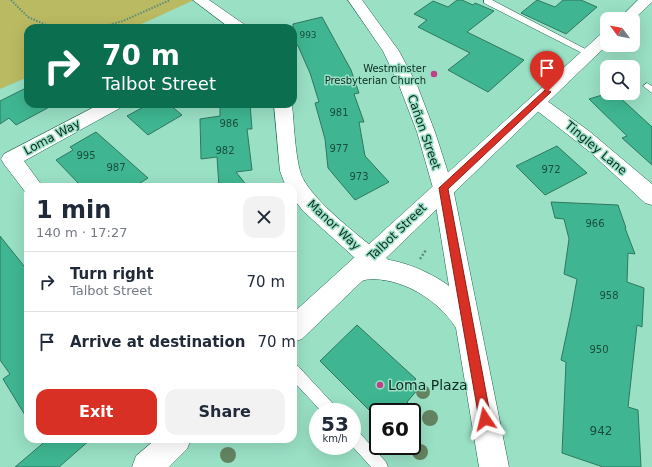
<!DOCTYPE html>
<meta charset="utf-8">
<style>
:root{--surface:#fff;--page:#f2f2f3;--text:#1f2937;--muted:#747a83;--line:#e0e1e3;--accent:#d93025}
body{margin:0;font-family:"DejaVu Sans",sans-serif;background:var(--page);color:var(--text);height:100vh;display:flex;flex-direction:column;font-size:15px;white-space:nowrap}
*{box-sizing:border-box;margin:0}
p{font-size:13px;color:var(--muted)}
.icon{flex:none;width:22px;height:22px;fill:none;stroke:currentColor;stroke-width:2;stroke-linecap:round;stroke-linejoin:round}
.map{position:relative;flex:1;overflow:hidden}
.panel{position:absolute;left:24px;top:183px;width:273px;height:260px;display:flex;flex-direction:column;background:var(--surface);border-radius:12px;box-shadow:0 4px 16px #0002}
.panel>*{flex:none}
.banner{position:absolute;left:24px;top:24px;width:273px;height:84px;border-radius:12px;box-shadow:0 4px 16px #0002;background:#0b6e4f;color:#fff;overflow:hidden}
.needle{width:26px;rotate:302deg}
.buttons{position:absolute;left:600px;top:12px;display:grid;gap:8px}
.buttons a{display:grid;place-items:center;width:40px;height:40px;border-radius:8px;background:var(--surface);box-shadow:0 4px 16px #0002;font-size:20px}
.speed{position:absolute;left:309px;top:403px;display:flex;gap:8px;font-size:20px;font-weight:700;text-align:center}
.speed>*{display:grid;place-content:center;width:52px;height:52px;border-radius:50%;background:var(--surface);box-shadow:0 4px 16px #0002;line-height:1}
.speed small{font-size:10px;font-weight:400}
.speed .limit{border:2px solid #111;border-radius:6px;background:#fff;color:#111}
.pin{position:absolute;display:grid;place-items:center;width:34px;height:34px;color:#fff;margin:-41px -17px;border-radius:50% 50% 50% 0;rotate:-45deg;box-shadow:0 0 4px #0007}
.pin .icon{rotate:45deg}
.me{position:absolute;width:44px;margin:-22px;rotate:350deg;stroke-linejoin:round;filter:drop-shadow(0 0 3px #0008)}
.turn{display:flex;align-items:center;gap:14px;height:84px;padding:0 12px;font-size:18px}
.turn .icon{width:52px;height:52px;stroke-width:2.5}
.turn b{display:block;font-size:28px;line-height:34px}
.round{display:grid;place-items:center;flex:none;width:42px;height:42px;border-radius:12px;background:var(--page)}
.headline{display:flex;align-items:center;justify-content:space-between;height:68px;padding:0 12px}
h1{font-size:24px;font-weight:600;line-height:30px}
.action{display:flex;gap:8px;margin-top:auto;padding:8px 12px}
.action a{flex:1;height:46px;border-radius:12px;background:var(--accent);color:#fff;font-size:16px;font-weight:600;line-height:46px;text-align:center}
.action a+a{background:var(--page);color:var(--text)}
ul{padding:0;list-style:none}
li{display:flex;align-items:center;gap:12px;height:60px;padding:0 12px;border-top:1px solid var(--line)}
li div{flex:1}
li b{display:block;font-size:15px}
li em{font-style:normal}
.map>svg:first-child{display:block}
.green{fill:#baba62}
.building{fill:#3fb691;stroke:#307760}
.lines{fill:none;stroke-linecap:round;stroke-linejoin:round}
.lane-casing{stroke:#1c6650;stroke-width:1}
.street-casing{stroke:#1c6650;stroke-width:1}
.secondary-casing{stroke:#1c6650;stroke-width:1}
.primary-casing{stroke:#1c6650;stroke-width:1}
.path-far1{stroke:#598d7a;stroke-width:2;stroke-dasharray:1.5 1.5;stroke-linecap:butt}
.path{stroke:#598d7a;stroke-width:2.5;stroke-dasharray:2 2;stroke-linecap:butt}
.lane{fill:#fff;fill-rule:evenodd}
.street{fill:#fff;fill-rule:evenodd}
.secondary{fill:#fff;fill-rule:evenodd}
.primary{fill:#fff;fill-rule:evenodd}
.tree{fill:#648461}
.route{fill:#d93025;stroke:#8d1f18}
.poi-dot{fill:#c03f89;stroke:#99e0c5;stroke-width:1.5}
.labels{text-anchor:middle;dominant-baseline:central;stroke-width:3;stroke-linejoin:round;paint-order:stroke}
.far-number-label{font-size:9px;fill:#194d3c}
.far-poi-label{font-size:10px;fill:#0c2a20;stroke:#99e0c5;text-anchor:end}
.number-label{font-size:10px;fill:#194d3c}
.street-label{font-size:12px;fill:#0c2a20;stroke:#99e0c5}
.near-number-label{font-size:12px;fill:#194d3c}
.near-poi-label{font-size:14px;fill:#0c2a20;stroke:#99e0c5;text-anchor:start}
</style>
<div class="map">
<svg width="652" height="467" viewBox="0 0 652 467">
<rect width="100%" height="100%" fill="#99e0c5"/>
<!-- green -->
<path class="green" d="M 0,0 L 194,0 L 133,28 L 28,28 L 28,77 L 0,89 Z"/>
<!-- building -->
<g class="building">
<path d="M 457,0 L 462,0 L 473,5 L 475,3 L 494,11 L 467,32 L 524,60 L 488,92 L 448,70 L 470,53 L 418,27 L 427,20 L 414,14 L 433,1 L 448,7 Z"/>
<path d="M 537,0 L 555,7 L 563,0 L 581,0 L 597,7 L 566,34 L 521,13 Z"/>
<path d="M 322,17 L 351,70 L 359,93 L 354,94 L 364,122 L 359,122 L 365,156 L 389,182 L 355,200 L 328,168 L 325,139 L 315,103 L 319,102 L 310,73 L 298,46 L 293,40 L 293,24 Z"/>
<path d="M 28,87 L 28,104 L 55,104 L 16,125 L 9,118 L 0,124 L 0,101 Z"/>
<path d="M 609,93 L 615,93 L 652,127 L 652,165 L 622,138 L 627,136 L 589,99 Z"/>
<path d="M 149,104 L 169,104 L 182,115 L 148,135 L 127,116 Z"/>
<path d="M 220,104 L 250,104 L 252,129 L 247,129 L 252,170 L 236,172 L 248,187 L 219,187 L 217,157 L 201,159 L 200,119 L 220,116 Z"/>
<path d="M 96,132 L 148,178 L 134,187 L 82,187 L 56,160 L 73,150 L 70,147 Z"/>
<path d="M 557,146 L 587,173 L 545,195 L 516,166 Z"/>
<path d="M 551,202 L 618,205 L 626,228 L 625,228 L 635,254 L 628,253 L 627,282 L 644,288 L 642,327 L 637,325 L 628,407 L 638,410 L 641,467 L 603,467 L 562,453 L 566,362 L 561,360 L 571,313 L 577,279 L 564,274 L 569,239 L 564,219 L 555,218 Z"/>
<path d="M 0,236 L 28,271 L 28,420 L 3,379 L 10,374 L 0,360 Z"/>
<path d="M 357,325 L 416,379 L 413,382 L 419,388 L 407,402 L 417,412 L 371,412 L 320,361 Z"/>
<path d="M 48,439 L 91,439 L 59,467 L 15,467 Z"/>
</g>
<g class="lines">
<!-- lane casing -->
<g class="lane-casing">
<g id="lane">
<path d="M 484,0 L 492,0 L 593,53 L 589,55 L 586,55 L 484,3 Z"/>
<path d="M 647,83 L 652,86 L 652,93 L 643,86 Z"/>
<path d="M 293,364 L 298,366 L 336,407 L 338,412 L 322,412 L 293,381 Z"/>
<path d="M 352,428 L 357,430 L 386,462 L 388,467 L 371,467 L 352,446 Z"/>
</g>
</g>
<!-- street casing -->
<g class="street-casing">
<g id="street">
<path d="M 193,0 L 209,0 L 245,25 L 248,28 L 230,28 Z"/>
<path d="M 537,96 L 543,98 L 589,131 L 652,184 L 652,205 L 645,203 L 590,152 L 531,106 L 528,102 L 531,98 Z"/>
<path d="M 100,104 L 123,104 L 120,108 L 24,161 L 43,187 L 28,187 L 28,193 L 26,193 L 4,164 L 1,159 L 4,154 Z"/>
<path d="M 274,104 L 292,104 C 294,124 295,152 300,171 C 307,199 369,243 392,263 L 396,270 L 392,277 L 384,280 L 376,277 L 303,211 L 293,198 L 293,187 L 286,187 L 280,171 Z"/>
</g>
</g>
<!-- secondary casing -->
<g class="secondary-casing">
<g id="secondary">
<path d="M 638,0 L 652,0 L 652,2 L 633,20 L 633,19 L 619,19 Z"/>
<path d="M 607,31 L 607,45 L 302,339 L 293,342 L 293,313 L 602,33 Z"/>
<path d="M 156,439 L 191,439 L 187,449 L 169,467 L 132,467 L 136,456 Z"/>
</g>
</g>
<!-- primary casing -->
<g class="primary-casing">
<path id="primary" d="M 348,0 L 362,0 L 399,51 L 417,85 L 435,132 L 453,188 L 509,467 L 479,467 L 456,328 C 439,301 406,280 373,279 C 361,279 358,285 346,280 L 342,273 L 346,266 C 353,263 362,259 370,259 C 396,257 429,271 449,286 L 433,188 L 417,132 L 399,85 L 383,51 Z"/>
</g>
<!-- path-far1 -->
<g class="path-far1">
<path d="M 11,0 L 28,17 L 53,28"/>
<path d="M 98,28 L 123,21 L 170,0"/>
</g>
<!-- path -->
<path class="path" d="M 420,259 L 426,250"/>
<!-- lane -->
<use href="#lane" class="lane"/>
<!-- street -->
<use href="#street" class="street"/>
<!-- secondary -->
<use href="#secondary" class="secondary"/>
<!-- primary -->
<use href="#primary" class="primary"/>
</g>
<!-- trees -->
<g class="tree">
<circle cx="423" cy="392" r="7"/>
<circle cx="430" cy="418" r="8"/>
<circle cx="420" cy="452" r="8"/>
<circle cx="228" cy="455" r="8"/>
</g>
<!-- route -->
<path class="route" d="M 545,90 L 547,90 L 551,92 L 448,189 L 491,419 L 489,423 L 485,425 L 481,423 L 479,419 L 439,188 Z"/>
<!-- markers -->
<g class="poi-dot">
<circle cx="434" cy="74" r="4"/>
<circle cx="380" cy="385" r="4"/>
</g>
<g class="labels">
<!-- far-number labels -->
<g class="far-number-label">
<text x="308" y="35">993</text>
</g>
<!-- far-poi labels -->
<g class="far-poi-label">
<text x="426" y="68">Westminster<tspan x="426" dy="12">Presbyterian Church</tspan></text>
</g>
<!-- number labels -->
<g class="number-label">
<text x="339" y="112">981</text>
<text x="229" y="123">986</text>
<text x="339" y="148">977</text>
<text x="225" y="150">982</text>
<text x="86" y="155">995</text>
<text x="116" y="167">987</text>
<text x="551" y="169">972</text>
<text x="359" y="176">973</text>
<text x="595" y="223">966</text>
<text x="609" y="295">958</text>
<text x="599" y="349">950</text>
</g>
<!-- street labels -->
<g class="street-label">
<text transform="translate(424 132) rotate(71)">Cañon Street</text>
<text transform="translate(52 137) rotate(-28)">Loma Way</text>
<text transform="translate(596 148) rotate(40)">Tingley Lane</text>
<text transform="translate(334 225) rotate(43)">Manor Way</text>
<text transform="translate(397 232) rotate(-44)">Talbot Street</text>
</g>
<!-- near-number labels -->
<g class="near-number-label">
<text x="601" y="431">942</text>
</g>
<!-- near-poi labels -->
<g class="near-poi-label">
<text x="388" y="385">Loma Plaza</text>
</g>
</g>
</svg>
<div class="buttons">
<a><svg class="needle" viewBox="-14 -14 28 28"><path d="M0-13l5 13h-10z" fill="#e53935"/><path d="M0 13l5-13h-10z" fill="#747a83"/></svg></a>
<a><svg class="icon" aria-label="search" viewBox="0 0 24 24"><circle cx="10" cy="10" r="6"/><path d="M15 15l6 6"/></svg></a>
</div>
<div class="speed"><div>53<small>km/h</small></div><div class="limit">60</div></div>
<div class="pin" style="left:547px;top:92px;background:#d93025"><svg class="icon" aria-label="arrive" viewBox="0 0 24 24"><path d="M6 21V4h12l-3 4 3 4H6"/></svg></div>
<svg class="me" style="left:485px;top:419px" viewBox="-20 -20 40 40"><path d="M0-17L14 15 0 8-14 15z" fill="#d93025" stroke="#fff" stroke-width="4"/></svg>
<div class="banner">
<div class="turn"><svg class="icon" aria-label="right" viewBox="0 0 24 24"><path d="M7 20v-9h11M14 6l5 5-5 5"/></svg><div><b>70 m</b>Talbot Street</div></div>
</div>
<section class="panel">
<div class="headline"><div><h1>1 min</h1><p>140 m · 17:27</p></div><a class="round"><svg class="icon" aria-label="close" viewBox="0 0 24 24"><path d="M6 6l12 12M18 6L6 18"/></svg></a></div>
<ul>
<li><svg class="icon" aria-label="right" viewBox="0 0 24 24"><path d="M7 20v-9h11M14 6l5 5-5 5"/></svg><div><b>Turn right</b><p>Talbot Street</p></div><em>70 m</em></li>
<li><svg class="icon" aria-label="arrive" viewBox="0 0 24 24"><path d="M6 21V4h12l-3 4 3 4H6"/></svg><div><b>Arrive at destination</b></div><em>70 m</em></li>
</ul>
<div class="action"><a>Exit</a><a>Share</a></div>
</section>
</div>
